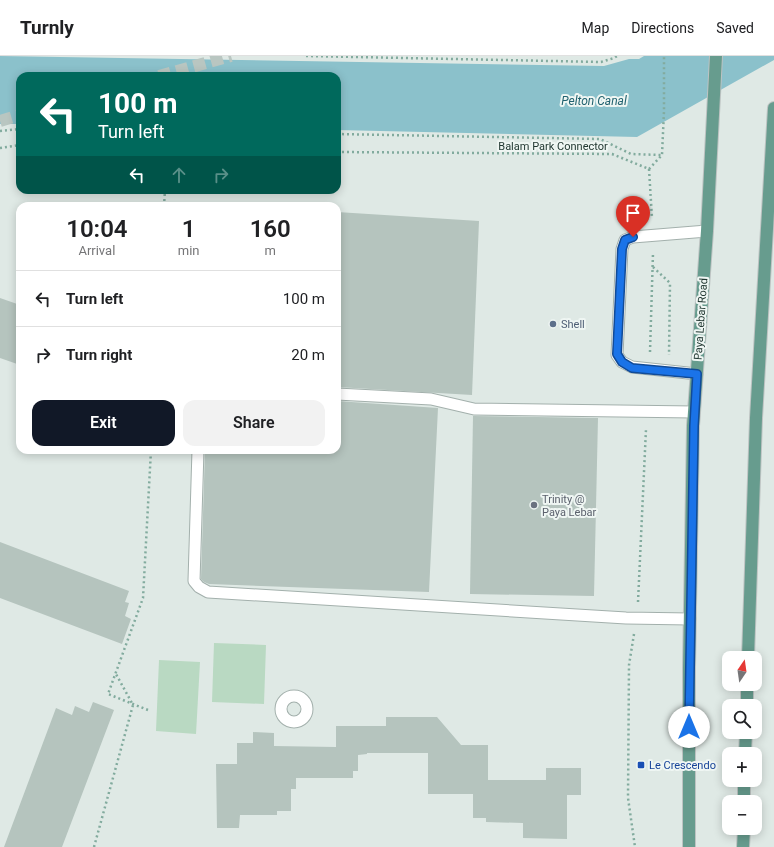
<!DOCTYPE html>
<meta charset="utf-8">
<style>
:root{--surface:#fff;--page:#f2f2f2;--text:#202124;--muted:#757577;--line:#e0e0e0;--accent:#111827}
body{margin:0;font-family:Roboto,sans-serif;background:var(--page);color:var(--text);height:100vh;display:flex;flex-direction:column;font-size:15px;white-space:nowrap}
*{box-sizing:border-box;margin:0}
p{font-size:13px;color:var(--muted)}
.icon{flex:none;width:22px;height:22px;fill:none;stroke:currentColor;stroke-width:2;stroke-linecap:round;stroke-linejoin:round}
.map{position:relative;flex:1;overflow:hidden}
.details{position:absolute;left:16px;top:146px;width:325px;height:252px;display:flex;flex-direction:column;background:var(--surface);border-radius:12px;box-shadow:0 2px 10px #0003}
.details>*{flex:none}
.guide{position:absolute;left:16px;top:16px;width:325px;height:122px;border-radius:12px;box-shadow:0 2px 10px #0003;background:#00695c;color:#fff;overflow:hidden}
.needle{width:26px;rotate:13deg}
.controls{position:absolute;left:722px;top:595px;display:grid;gap:8px}
.controls a{display:grid;place-items:center;width:40px;height:40px;border-radius:8px;background:var(--surface);box-shadow:0 2px 10px #0003;font-size:20px}
.pin{position:absolute;display:grid;place-items:center;width:34px;height:34px;color:#fff;margin:-41px -17px;border-radius:50% 50% 50% 0;rotate:-45deg;box-shadow:0 0 4px #0007}
.pin .icon{rotate:45deg}
.me{position:absolute;width:44px;margin:-22px;rotate:0deg;stroke-linejoin:round;filter:drop-shadow(0 0 3px #0008)}
.turn{display:flex;align-items:center;gap:14px;height:84px;padding:0 16px;font-size:18px}
.turn .icon{width:52px;height:52px;stroke-width:2.5}
.turn b{display:block;font-size:28px;line-height:34px}
.lanes{display:flex;align-items:center;height:38px;padding:0 16px;background:#0003;justify-content:center;gap:20px;direction:ltr}
.lanes .off{opacity:.35}
.eta{display:flex;justify-content:space-evenly;align-items:center;height:68px;text-align:center}
.eta b{font-size:24px;font-weight:600;line-height:28px}
.primary-button{display:flex;gap:8px;margin-top:auto;padding:8px 16px}
.primary-button a{flex:1;height:46px;border-radius:12px;background:var(--accent);color:#fff;font-size:16px;font-weight:600;line-height:46px;text-align:center}
.primary-button a+a{background:var(--page);color:var(--text)}
ul{padding:0;list-style:none}
li{display:flex;align-items:center;gap:12px;height:56px;padding:0 16px;border-top:1px solid var(--line)}
li div{flex:1}
li b{display:block;font-size:15px}
li em{font-style:normal}
header{display:flex;align-items:center;gap:24px;box-sizing:border-box;height:56px;padding:0 20px;background:var(--surface);border-bottom:1px solid var(--line)}
header strong{font-size:19px}
nav{display:flex;gap:22px;margin-inline-start:auto;font-size:14px}
.map>svg:first-child{display:block}
.green{fill:#b9d9c2}
.water{fill:#8bc1cb}
.building{fill:#b5c4be}
.lines{fill:none;stroke-linecap:round;stroke-linejoin:round}
.motorway-tunnel{stroke:#b9c6c1;stroke-width:12;stroke-dasharray:12 6;stroke-linecap:butt}
.service-casing{stroke:#a3b0ac;stroke-width:13}
.primary-casing{stroke:#bdc3c2;stroke-width:14}
.path{stroke:#82ab9e;stroke-width:2.5;stroke-dasharray:2 3;stroke-linecap:butt}
.service{stroke:#fff;stroke-width:11}
.primary{stroke:#679c8e;stroke-width:12}
.route-casing{stroke:#114b97;stroke-width:10}
.route{stroke:#1a73e8;stroke-width:7}
.service-dot{fill:#5c6f8a;stroke:#eff6f3;stroke-width:1.5}
.worship-dot{fill:#6b7280;stroke:#eff6f3;stroke-width:1.5}
.transit-dot{fill:#1a4fb4;stroke:#eff6f3;stroke-width:1.5}
.labels{text-anchor:middle;dominant-baseline:central;stroke-width:4;stroke-linejoin:round;paint-order:stroke}
.street-label{font-size:11px;fill:#223832;stroke:#eff6f3}
.service-label{font-size:11px;fill:#4e5e75;stroke:#eff6f3;text-anchor:start}
.worship-label{font-size:11px;fill:#5b616d;stroke:#eff6f3;text-anchor:start}
.transit-label{font-size:11px;fill:#164399;stroke:#eff6f3;text-anchor:start}
.water-label{font-size:12px;font-style:italic;fill:#21626f;stroke:#eff6f3}
</style>
<header>
<strong>Turnly</strong>
<nav><a>Map</a><a>Directions</a><a>Saved</a></nav>
</header>
<div class="map">
<svg width="774" height="791" viewBox="0 0 774 791">
<rect width="100%" height="100%" fill="#dfe9e5"/>
<!-- green -->
<g class="green">
<path d="M 214,587 L 266,589 L 264,648 L 212,646 Z"/>
<path d="M 159,604 L 200,606 L 196,678 L 156,675 Z"/>
</g>
<!-- water -->
<path class="water" d="M 0,0 L 604,10 L 629,3 L 639,3 L 644,0 L 774,0 L 774,4 L 637,81 L 337,74 L 337,20 L 20,20 L 20,68 L 0,68 Z"/>
<!-- building -->
<g class="building">
<path d="M 337,156 L 479,165 L 472,339 L 337,331 Z"/>
<path d="M 0,242 L 20,249 L 20,309 L 0,302 Z"/>
<path d="M 337,345 L 438,352 L 429,536 L 209,528 L 204,526 L 201,523 L 205,394 L 337,394 Z"/>
<path d="M 473,360 L 598,362 L 594,540 L 470,538 Z"/>
<path d="M 0,486 L 129,535 L 125,546 L 129,547 L 125,560 L 131,563 L 122,588 L 0,542 Z"/>
<path d="M 93,646 L 114,654 L 62,791 L 4,791 L 56,652 L 72,659 L 75,650 L 89,656 Z"/>
<path d="M 386,661 L 437,661 L 461,689 L 488,689 L 488,724 L 546,724 L 546,712 L 581,712 L 581,739 L 567,739 L 567,783 L 523,782 L 523,767 L 486,766 L 486,762 L 473,762 L 473,738 L 428,738 L 428,697 L 367,697 L 367,698 L 358,699 L 358,715 L 353,715 L 353,722 L 296,722 L 296,733 L 291,733 L 291,755 L 277,755 L 277,759 L 240,759 L 239,772 L 217,772 L 216,708 L 237,708 L 237,687 L 253,687 L 253,676 L 274,677 L 274,690 L 336,691 L 336,670 L 386,670 Z"/>
</g>
<g class="lines">
<!-- motorway-tunnel -->
<g class="motorway-tunnel">
<path d="M 159,20 L 231,0"/>
<path d="M 0,65 L 20,59"/>
</g>
<!-- service casing -->
<g class="service-casing">
<g id="service">
<path d="M 697,318 L 632,311 L 622,306 L 617,299 L 622,193 L 625,184 L 633,181 L 707,175"/>
<path d="M 337,338 L 431,343 L 474,353 L 694,356"/>
<path d="M 198,394 L 194,525 L 199,531 L 208,536 L 626,562 L 690,563"/>
<circle cx="294" cy="653" r="13"/>
</g>
</g>
<!-- primary casing -->
<g class="primary-casing">
<g id="primary">
<path d="M 748,602 L 756,362 L 774,52"/>
<path d="M 747,650 L 747,628"/>
<path d="M 745,698 L 746,676"/>
<path d="M 744,746 L 744,724"/>
<path d="M 689,791 L 689,612 L 693,370 L 707,175 L 716,0"/>
<path d="M 743,791 L 744,772"/>
</g>
</g>
<!-- path -->
<g class="path">
<path d="M 306,0 L 601,6 L 614,2 L 617,0"/>
<path d="M 0,75 L 20,73"/>
<path d="M 337,78 L 600,83 L 631,98 L 662,99"/>
<path d="M 0,92 L 20,89"/>
<path d="M 337,96 L 612,98 L 649,113"/>
<path d="M 649,113 L 652,162"/>
<path d="M 649,113 L 662,99 L 664,55 L 664,0"/>
<path d="M 164,150 L 165,134"/>
<path d="M 653,211 L 670,227 L 669,299"/>
<path d="M 650,296 L 653,197"/>
<path d="M 638,546 L 646,373"/>
<path d="M 634,578 L 629,609 L 628,742 L 635,791"/>
<path d="M 148,654 L 108,638 L 143,542 L 151,394"/>
<path d="M 94,791 L 133,649 L 116,618"/>
</g>
<!-- service -->
<use href="#service" class="service"/>
<!-- primary -->
<use href="#primary" class="primary"/>
</g>
<g class="lines">
<!-- route casing -->
<g class="route-casing">
<path id="route" d="M 633,181 L 625,184 L 622,193 L 617,298 L 622,306 L 632,312 L 697,318 L 694,370 L 689,671"/>
</g>
<!-- route -->
<use href="#route" class="route"/>
</g>
<!-- markers -->
<circle class="service-dot" cx="553" cy="268" r="4"/>
<circle class="worship-dot" cx="534" cy="449" r="4"/>
<rect class="transit-dot" x="637" y="705" width="8" height="8" rx="2"/>
<g class="labels">
<!-- street labels -->
<g class="street-label">
<text x="553" y="90">Balam Park Connector</text>
<text transform="translate(701 263) rotate(-86)">Paya Lebar Road</text>
</g>
<!-- service labels -->
<g class="service-label">
<text x="561" y="268">Shell</text>
</g>
<!-- worship labels -->
<g class="worship-label">
<text x="542" y="443">Trinity @<tspan x="542" dy="13">Paya Lebar</tspan></text>
</g>
<!-- transit labels -->
<g class="transit-label">
<text x="649" y="709">Le Crescendo</text>
</g>
<!-- water labels -->
<g class="water-label">
<text x="594" y="45">Pelton Canal</text>
</g>
</g>
</svg>
<div class="controls">
<a><svg class="needle" viewBox="-14 -14 28 28"><path d="M0-13l5 13h-10z" fill="#e53935"/><path d="M0 13l5-13h-10z" fill="#757577"/></svg></a>
<a><svg class="icon" aria-label="search" viewBox="0 0 24 24"><circle cx="10" cy="10" r="6"/><path d="M15 15l6 6"/></svg></a>
<a>+</a>
<a>−</a>
</div>
<div class="pin" style="left:633px;top:181px;background:#d93025"><svg class="icon" aria-label="arrive" viewBox="0 0 24 24"><path d="M6 21V4h12l-3 4 3 4H6"/></svg></div>
<svg class="me" style="left:689px;top:671px" viewBox="-20 -20 40 40"><circle r="19" fill="#fff"/><path d="M0-13L10 11 0 6-10 11z" fill="#1a73e8"/></svg>
<div class="guide">
<div class="turn"><svg class="icon" aria-label="left" viewBox="0 0 24 24"><path d="M17 20v-9H6M10 6l-5 5 5 5"/></svg><div><b>100 m</b>Turn left</div></div>
<div class="lanes"><svg class="icon" aria-label="left" viewBox="0 0 24 24"><path d="M17 20v-9H6M10 6l-5 5 5 5"/></svg><svg class="icon off" aria-label="ahead" viewBox="0 0 24 24"><path d="M12 20V5M6 11l6-6 6 6"/></svg><svg class="icon off" aria-label="right" viewBox="0 0 24 24"><path d="M7 20v-9h11M14 6l5 5-5 5"/></svg></div>
</div>
<section class="details">
<div class="eta">
<div><b>10:04</b><p>Arrival</p></div>
<div><b>1</b><p>min</p></div>
<div><b>160</b><p>m</p></div>
</div>
<ul>
<li><svg class="icon" aria-label="left" viewBox="0 0 24 24"><path d="M17 20v-9H6M10 6l-5 5 5 5"/></svg><div><b>Turn left</b></div><em>100 m</em></li>
<li><svg class="icon" aria-label="right" viewBox="0 0 24 24"><path d="M7 20v-9h11M14 6l5 5-5 5"/></svg><div><b>Turn right</b></div><em>20 m</em></li>
</ul>
<div class="primary-button"><a>Exit</a><a>Share</a></div>
</section>
</div>
